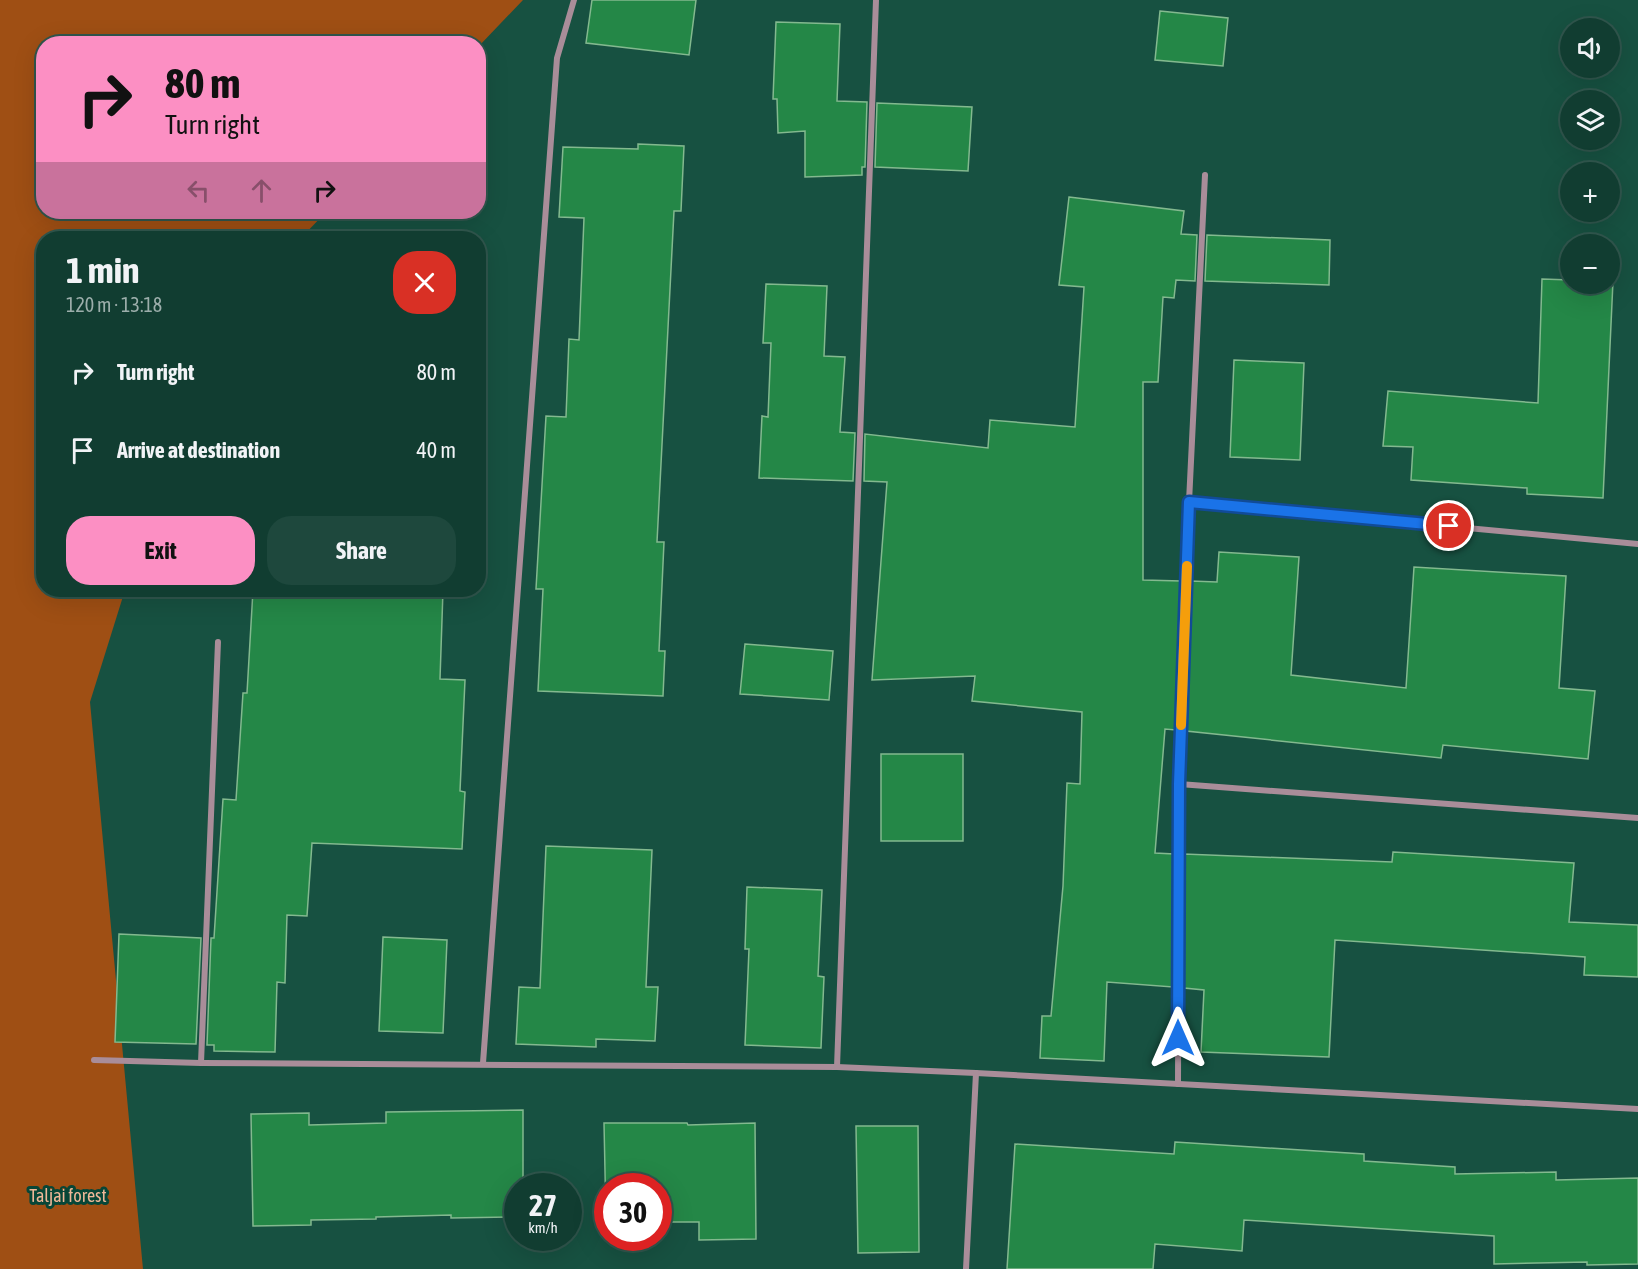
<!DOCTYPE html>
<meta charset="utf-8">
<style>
:root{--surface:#113d31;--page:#1e483d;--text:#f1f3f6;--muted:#9caeab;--line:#30564d;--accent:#fc8fc3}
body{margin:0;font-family:"Asap Condensed",sans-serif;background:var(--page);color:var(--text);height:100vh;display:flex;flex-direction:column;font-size:22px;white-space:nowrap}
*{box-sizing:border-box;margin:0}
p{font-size:20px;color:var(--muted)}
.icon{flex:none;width:33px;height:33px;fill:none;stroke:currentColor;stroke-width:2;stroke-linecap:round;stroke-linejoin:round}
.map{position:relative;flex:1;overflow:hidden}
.panel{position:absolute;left:36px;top:231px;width:450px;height:366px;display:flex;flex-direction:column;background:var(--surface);border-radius:24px;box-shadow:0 6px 24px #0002,0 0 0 2px var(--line)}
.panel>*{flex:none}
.guide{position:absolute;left:36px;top:36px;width:450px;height:183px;border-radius:24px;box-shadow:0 6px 24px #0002,0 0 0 2px var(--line);background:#fc8fc3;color:#111;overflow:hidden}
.fabs{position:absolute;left:1560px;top:18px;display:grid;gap:12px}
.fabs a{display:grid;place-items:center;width:60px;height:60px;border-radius:50%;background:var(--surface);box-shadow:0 6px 24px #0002,0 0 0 2px var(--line);font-size:30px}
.speed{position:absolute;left:504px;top:1173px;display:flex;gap:12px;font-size:30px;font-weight:700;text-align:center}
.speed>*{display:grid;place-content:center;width:78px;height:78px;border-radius:50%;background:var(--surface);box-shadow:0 6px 24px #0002,0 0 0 2px var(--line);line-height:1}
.speed small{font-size:15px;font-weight:400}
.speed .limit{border:9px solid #d22;background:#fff;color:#111}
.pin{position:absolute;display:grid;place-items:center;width:51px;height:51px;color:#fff;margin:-26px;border:3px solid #fff;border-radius:50%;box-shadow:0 2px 6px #0007}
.me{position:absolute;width:66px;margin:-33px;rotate:0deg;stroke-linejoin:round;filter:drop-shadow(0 0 4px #0008)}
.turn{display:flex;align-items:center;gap:21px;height:126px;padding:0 30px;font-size:27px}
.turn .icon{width:78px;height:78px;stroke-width:2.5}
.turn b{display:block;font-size:42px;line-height:51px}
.lanes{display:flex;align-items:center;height:57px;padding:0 30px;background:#0003;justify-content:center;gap:30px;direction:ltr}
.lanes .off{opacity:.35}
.round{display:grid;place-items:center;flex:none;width:63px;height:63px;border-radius:24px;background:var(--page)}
.overview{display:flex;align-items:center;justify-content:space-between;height:102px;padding:0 30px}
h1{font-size:36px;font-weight:700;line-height:45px}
.button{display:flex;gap:12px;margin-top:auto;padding:12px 30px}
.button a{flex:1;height:69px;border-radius:24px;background:var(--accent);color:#111;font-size:24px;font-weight:700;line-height:69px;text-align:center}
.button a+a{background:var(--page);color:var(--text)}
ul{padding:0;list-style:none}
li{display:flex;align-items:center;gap:18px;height:78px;padding:0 30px}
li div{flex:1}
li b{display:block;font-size:22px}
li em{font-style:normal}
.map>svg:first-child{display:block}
.green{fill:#9f4f14}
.building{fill:#248747;stroke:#83b98f;stroke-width:1.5}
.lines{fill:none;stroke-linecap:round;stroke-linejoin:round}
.street{stroke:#a98d99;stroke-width:6}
.route-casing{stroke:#114b97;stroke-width:15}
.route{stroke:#1a73e8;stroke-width:10}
.slow{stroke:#f59e0b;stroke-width:10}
.labels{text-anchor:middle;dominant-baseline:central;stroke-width:6;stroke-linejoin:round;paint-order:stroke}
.park-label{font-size:18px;fill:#f0b898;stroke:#074637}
</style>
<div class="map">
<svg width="1638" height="1269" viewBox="0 0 1638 1269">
<rect width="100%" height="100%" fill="#175141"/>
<!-- green -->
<path class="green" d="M 0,0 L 523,0 L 479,46 L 478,44 L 44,44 L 44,212 L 326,212 L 301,238 L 44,238 L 44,590 L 125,590 L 90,702 L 143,1269 L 0,1269 Z"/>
<!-- building -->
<g class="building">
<path d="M 592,0 L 696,0 L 689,55 L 586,43 Z"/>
<path d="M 1160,11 L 1228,18 L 1223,66 L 1155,60 Z"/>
<path d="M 776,22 L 840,24 L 837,101 L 867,102 L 865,167 L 862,167 L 862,175 L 805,177 L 805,131 L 778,133 L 777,99 L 773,99 Z"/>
<path d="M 877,103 L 972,107 L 968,171 L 875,167 Z"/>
<path d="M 638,144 L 684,146 L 681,211 L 674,211 L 657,542 L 664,542 L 659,651 L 665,651 L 663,696 L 538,691 L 543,589 L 536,589 L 546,416 L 566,417 L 569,339 L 579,340 L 584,218 L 559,217 L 563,147 L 638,149 Z"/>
<path d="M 1069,197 L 1184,211 L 1181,234 L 1197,235 L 1195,281 L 1176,280 L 1174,298 L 1163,297 L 1158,382 L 1143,382 L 1143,580 L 1181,581 L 1176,730 L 1165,729 L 1155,853 L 1174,854 L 1173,987 L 1107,982 L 1104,1061 L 1040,1058 L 1042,1016 L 1051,1016 L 1063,886 L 1067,783 L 1080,784 L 1082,712 L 972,701 L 975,676 L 872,680 L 887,482 L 864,481 L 865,434 L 988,448 L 990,420 L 1075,427 L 1084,287 L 1059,285 Z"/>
<path d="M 1207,235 L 1330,240 L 1329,285 L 1205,281 Z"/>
<path d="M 1542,279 L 1570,280 L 1570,284 L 1610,284 L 1610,280 L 1613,281 L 1603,498 L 1527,494 L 1527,488 L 1411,480 L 1413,447 L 1383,446 L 1388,391 L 1538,403 Z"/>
<path d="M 766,284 L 827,286 L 824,356 L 845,357 L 840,432 L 855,433 L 853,481 L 759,478 L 762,416 L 768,417 L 771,343 L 763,343 Z"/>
<path d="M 1234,360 L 1304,363 L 1300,460 L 1230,457 Z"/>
<path d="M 1219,552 L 1299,557 L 1291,675 L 1406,688 L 1414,567 L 1566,576 L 1559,688 L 1595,691 L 1588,759 L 1443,745 L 1441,758 L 1186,731 L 1191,581 L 1217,582 Z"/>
<path d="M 253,590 L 443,590 L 440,679 L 465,680 L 460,791 L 465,792 L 462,849 L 312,843 L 307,916 L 287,915 L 285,983 L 277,982 L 275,1052 L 214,1051 L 214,1045 L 207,1045 L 211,938 L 214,938 L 223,799 L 236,800 L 243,693 L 247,693 Z"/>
<path d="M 745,644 L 833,651 L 829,700 L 740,694 Z"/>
<rect x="881" y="754" width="82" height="87"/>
<path d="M 546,846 L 652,850 L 646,987 L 658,987 L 655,1041 L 596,1039 L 596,1047 L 516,1044 L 519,987 L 540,988 Z"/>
<path d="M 1393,852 L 1574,863 L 1569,922 L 1638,925 L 1638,977 L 1584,975 L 1585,957 L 1335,940 L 1329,1057 L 1201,1052 L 1204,990 L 1184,988 L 1184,854 L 1392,862 Z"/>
<path d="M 747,887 L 822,890 L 818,976 L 824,977 L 821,1048 L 745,1045 L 749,949 L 745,949 Z"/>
<path d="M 119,934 L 201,938 L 196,1044 L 115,1042 Z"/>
<path d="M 383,937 L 447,940 L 443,1033 L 379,1031 Z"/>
<path d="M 523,1110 L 523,1186 L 518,1186 L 518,1217 L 451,1218 L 451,1215 L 376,1217 L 376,1219 L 311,1220 L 311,1225 L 253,1226 L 251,1114 L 309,1113 L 309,1125 L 386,1123 L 386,1112 Z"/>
<path d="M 604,1123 L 687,1123 L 688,1125 L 755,1123 L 756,1239 L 699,1240 L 699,1222 L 658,1222 L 658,1186 L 608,1186 L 606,1220 Z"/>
<path d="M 856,1126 L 918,1126 L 919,1252 L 858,1253 Z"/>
<path d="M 1175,1142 L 1364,1154 L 1364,1161 L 1455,1167 L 1455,1174 L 1556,1172 L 1556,1180 L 1638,1178 L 1638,1264 L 1587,1265 L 1587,1262 L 1494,1264 L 1494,1236 L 1244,1220 L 1242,1251 L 1155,1244 L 1153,1269 L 1007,1269 L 1015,1144 L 1174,1154 Z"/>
</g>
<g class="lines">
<!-- street -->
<g class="street">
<path d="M 1205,175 L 1189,502 L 1638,544"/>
<path d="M 1179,784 L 1638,818"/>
<path d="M 94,1060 L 201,1063 L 837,1067 L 976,1073 L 1638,1109"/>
<path d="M 201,1063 L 218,642"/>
<path d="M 483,1063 L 557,58 L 574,0"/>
<path d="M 837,1067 L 876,0"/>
<path d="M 1178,1084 L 1179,784 L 1189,502"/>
<path d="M 966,1269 L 976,1073"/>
</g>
</g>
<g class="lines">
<!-- route casing -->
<g class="route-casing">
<path id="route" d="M 1178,1038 L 1179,784 L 1189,502 L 1449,526"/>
</g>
<!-- route -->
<use href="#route" class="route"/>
<!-- slow -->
<path class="slow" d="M 1181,725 L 1187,566"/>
</g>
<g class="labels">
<!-- park labels -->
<g class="park-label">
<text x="68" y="1195">Taljai forest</text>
</g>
</g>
</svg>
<div class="fabs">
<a><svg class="icon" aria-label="sound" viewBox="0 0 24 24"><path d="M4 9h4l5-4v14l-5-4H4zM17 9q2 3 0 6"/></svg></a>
<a><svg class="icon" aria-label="layers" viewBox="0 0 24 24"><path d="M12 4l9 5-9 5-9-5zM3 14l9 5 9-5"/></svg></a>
<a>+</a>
<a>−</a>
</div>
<div class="speed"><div>27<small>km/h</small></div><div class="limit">30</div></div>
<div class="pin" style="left:1449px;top:526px;background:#d93025"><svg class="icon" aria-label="arrive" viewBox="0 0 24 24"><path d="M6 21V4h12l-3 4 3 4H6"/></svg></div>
<svg class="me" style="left:1178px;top:1038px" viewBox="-20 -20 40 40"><path d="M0-17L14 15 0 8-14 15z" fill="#1a73e8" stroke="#fff" stroke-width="4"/></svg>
<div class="guide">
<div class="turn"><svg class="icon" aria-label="right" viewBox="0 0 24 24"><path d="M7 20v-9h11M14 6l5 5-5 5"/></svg><div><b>80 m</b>Turn right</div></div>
<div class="lanes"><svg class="icon off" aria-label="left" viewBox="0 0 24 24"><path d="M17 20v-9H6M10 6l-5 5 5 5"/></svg><svg class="icon off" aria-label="ahead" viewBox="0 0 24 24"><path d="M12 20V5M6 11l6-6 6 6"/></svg><svg class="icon" aria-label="right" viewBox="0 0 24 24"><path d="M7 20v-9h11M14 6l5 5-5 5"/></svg></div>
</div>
<section class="panel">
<div class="overview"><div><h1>1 min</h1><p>120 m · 13:18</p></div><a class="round" style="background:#d93025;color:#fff"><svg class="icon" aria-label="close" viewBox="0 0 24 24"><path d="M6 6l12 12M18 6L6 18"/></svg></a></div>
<ul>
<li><svg class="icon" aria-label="right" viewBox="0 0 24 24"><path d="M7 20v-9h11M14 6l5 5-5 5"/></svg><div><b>Turn right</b></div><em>80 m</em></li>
<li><svg class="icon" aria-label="arrive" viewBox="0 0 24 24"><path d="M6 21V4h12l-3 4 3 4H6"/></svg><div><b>Arrive at destination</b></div><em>40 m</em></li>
</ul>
<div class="button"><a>Exit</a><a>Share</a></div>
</section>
</div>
